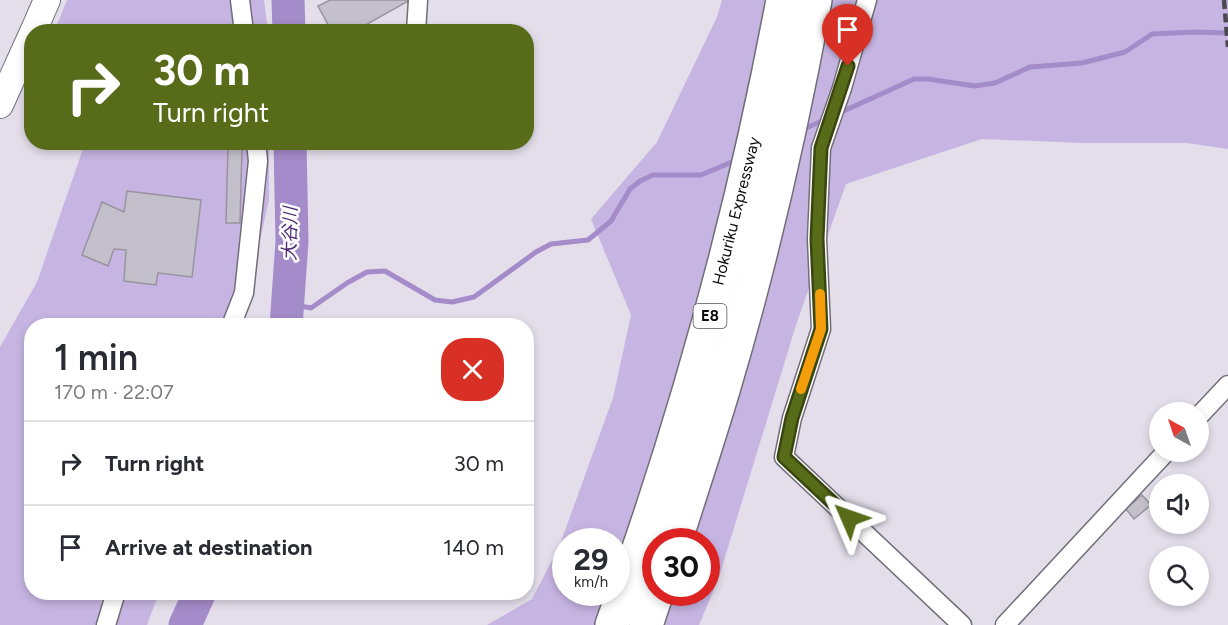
<!DOCTYPE html>
<meta charset="utf-8">
<style>
:root{--surface:#fff;--page:#f7f7f7;--text:#2b2b33;--muted:#7c7c81;--line:#e1e1e2}
body{margin:0;font-family:Figtree,"Noto Sans JP",sans-serif;background:var(--page);color:var(--text);height:100vh;display:flex;flex-direction:column;font-size:22px;white-space:nowrap}
*{box-sizing:border-box;margin:0}
p{font-size:20px;color:var(--muted)}
.icon{flex:none;width:33px;height:33px;fill:none;stroke:currentColor;stroke-width:2;stroke-linecap:round;stroke-linejoin:round}
.map{position:relative;flex:1;overflow:hidden}
.details{position:absolute;left:24px;top:318px;width:510px;height:282px;display:flex;flex-direction:column;background:var(--surface);border-radius:24px;box-shadow:0 3px 9px #0003}
.details>*{flex:none}
.banner{position:absolute;left:24px;top:24px;width:510px;height:126px;border-radius:24px;box-shadow:0 3px 9px #0003;background:#576b19;color:#fff;overflow:hidden}
.needle{width:39px;rotate:320deg}
.buttons{position:absolute;left:1149px;top:402px;display:grid;gap:12px}
.buttons a{display:grid;place-items:center;width:60px;height:60px;border-radius:50%;background:var(--surface);box-shadow:0 3px 9px #0003;font-size:30px}
.speed{position:absolute;left:552px;top:528px;display:flex;gap:12px;font-size:30px;font-weight:700;text-align:center}
.speed>*{display:grid;place-content:center;width:78px;height:78px;border-radius:50%;background:var(--surface);box-shadow:0 3px 9px #0003;line-height:1}
.speed small{font-size:15px;font-weight:400}
.speed .limit{border:9px solid #d22;background:#fff;color:#111}
.pin{position:absolute;display:grid;place-items:center;width:51px;height:51px;color:#fff;margin:-62px -26px;border-radius:50% 50% 50% 0;rotate:-45deg;box-shadow:0 0 6px #0007}
.pin .icon{rotate:45deg}
.me{position:absolute;width:66px;margin:-33px;rotate:313deg;stroke-linejoin:round;filter:drop-shadow(0 0 4px #0008)}
.turn{display:flex;align-items:center;gap:21px;height:126px;padding:0 30px;font-size:27px}
.turn .icon{width:78px;height:78px;stroke-width:2.5}
.turn b{display:block;font-size:42px;line-height:51px}
.round{display:grid;place-items:center;flex:none;width:63px;height:63px;border-radius:24px;background:var(--page)}
.summary{display:flex;align-items:center;justify-content:space-between;height:102px;padding:0 30px}
h1{font-size:36px;font-weight:600;line-height:45px}
ul{padding:0;list-style:none}
li{display:flex;align-items:center;gap:18px;height:84px;padding:0 30px;border-top:2px solid var(--line)}
li div{flex:1}
li b{display:block;font-size:22px}
li em{font-style:normal}
.map>svg:first-child{display:block}
.green{fill:#c6b5e2;fill-rule:evenodd}
.lines{fill:none;stroke-linecap:round;stroke-linejoin:round}
.stream{stroke:#a48bc9;stroke-width:5}
.river{stroke:#a48bc9;stroke-width:33}
.building{fill:#c4c0cb;stroke:#98939f;stroke-width:1.5}
.minor-casing{stroke:#726e79;stroke-width:21}
.secondary-casing{stroke:#726e79;stroke-width:28}
.motorway-casing{stroke:#726e79;stroke-width:36}
.minor{stroke:#fff;stroke-width:18}
.secondary{stroke:#fff;stroke-width:26}
.motorway{stroke:#fff;stroke-width:33}
.rail{stroke:#4b484f;stroke-width:4.5;stroke-dasharray:9 4.5;stroke-linecap:butt}
.route-casing{stroke:#394610;stroke-width:15}
.route{stroke:#576b19;stroke-width:10}
.slow{stroke:#f59e0b;stroke-width:10}
.labels{text-anchor:middle;dominant-baseline:central;stroke-width:5;stroke-linejoin:round;paint-order:stroke}
.shield{fill:#fff;stroke:#555456;stroke-width:1.5}
.shield-label{font-size:15px;font-weight:bold;fill:#0c0a0e}
.street-label{font-size:16px;fill:#0c0a0e;stroke:#fff}
.water-label{font-size:18px;font-style:italic;fill:#4e2b76;stroke:#fff}
</style>
<div class="map">
<svg width="1228" height="625" viewBox="0 0 1228 625">
<rect width="100%" height="100%" fill="#e3deea"/>
<!-- green -->
<g class="green">
<path d="M 67,0 L 264,0 L 268,31 L 54,32 Z"/>
<path d="M 722,0 L 1228,0 L 1228,149 L 1187,143 L 1082,143 L 982,139 L 846,184 L 796,325 L 718,580 L 699,625 L 487,625 L 532,599 L 559,547 L 613,398 L 631,315 L 591,219 L 657,142 L 717,17 ZM 566,542 L 616,542 L 616,592 L 566,592 ZM 656,542 L 706,542 L 706,592 L 656,592 Z"/>
<path d="M 85,143 L 269,143 L 269,200 L 241,325 L 32,326 L 32,592 L 159,593 L 147,625 L 0,625 L 0,347 L 37,282 Z"/>
</g>
<g class="lines">
<!-- stream -->
<g class="stream">
<path d="M 837,114 L 914,79 L 928,79 L 975,86 L 995,83 L 1030,67 L 1082,63 L 1125,52 L 1152,34 L 1195,32 L 1228,33"/>
<path d="M 802,130 L 826,119"/>
<path d="M 289,304 L 311,308 L 347,283 L 367,272 L 385,271 L 435,300 L 452,302 L 474,297 L 536,252 L 551,244 L 588,240 L 611,221 L 630,189 L 640,181 L 653,175 L 701,175 L 739,159"/>
</g>
<!-- river -->
<g class="river">
<path d="M 288,0 L 289,32"/>
<path d="M 286,326 L 292,242 L 290,142"/>
<path d="M 185,625 L 200,592"/>
</g>
</g>
<!-- building -->
<g class="building">
<path d="M 330,0 L 410,0 L 353,32 L 332,32 L 318,6 Z"/>
<path d="M 228,147 L 242,147 L 240,223 L 226,223 Z"/>
<path d="M 127,191 L 201,200 L 192,277 L 158,273 L 156,285 L 124,281 L 126,250 L 114,249 L 108,266 L 82,255 L 102,202 L 124,212 Z"/>
<path d="M 1142,495 L 1151,505 L 1134,519 L 1126,509 Z"/>
</g>
<g class="lines">
<!-- minor casing -->
<g class="minor-casing">
<g id="minor">
<path d="M 240,0 L 244,32"/>
<path d="M 867,0 L 842,88 L 821,148 L 817,239 L 821,329 L 792,418 L 784,457 L 962,625"/>
<path d="M 416,32 L 418,0"/>
<path d="M 231,326 L 244,293 L 258,161 L 256,142"/>
<path d="M 1198,417 L 1228,385"/>
<path d="M 106,625 L 116,592"/>
<path d="M 1005,625 L 1166,452"/>
</g>
</g>
<!-- secondary casing -->
<g class="secondary-casing">
<g id="secondary">
<path d="M 33,32 L 47,0"/>
<path d="M 0,105 L 32,34"/>
</g>
</g>
<!-- motorway casing -->
<g class="motorway-casing">
<g id="motorway">
<path d="M 675,542 C 691,491 708,440 723,390 C 761,262 791,131 815,0"/>
<path d="M 612,625 C 686,422 743,213 783,0"/>
<path d="M 646,625 L 657,592"/>
</g>
</g>
<!-- minor -->
<use href="#minor" class="minor"/>
<!-- secondary -->
<use href="#secondary" class="secondary"/>
<!-- motorway -->
<use href="#motorway" class="motorway"/>
<!-- rail -->
<path class="rail" d="M 1224,0 L 1228,47"/>
</g>
<g class="lines">
<!-- route casing -->
<g class="route-casing">
<path id="route" d="M 848,66 L 821,148 L 817,239 L 821,329 L 792,418 L 784,457 L 849,518"/>
</g>
<!-- route -->
<use href="#route" class="route"/>
<!-- slow -->
<path class="slow" d="M 801,389 L 821,329 L 820,294"/>
</g>
<g class="labels">
<!-- shield labels -->
<rect class="shield" x="693.5" y="304" width="33" height="24" rx="4.5"/>
<g class="shield-label">
<text x="710" y="316">E8</text>
</g>
<!-- street labels -->
<g class="street-label">
<text transform="translate(736 211) rotate(-76)">Hokuriku Expressway</text>
</g>
<!-- water labels -->
<g class="water-label">
<text transform="translate(290 234) rotate(-89)">大谷川</text>
</g>
</g>
</svg>
<div class="buttons">
<a><svg class="needle" viewBox="-14 -14 28 28"><path d="M0-13l5 13h-10z" fill="#e53935"/><path d="M0 13l5-13h-10z" fill="#7c7c81"/></svg></a>
<a><svg class="icon" aria-label="sound" viewBox="0 0 24 24"><path d="M4 9h4l5-4v14l-5-4H4zM17 9q2 3 0 6"/></svg></a>
<a><svg class="icon" aria-label="search" viewBox="0 0 24 24"><circle cx="10" cy="10" r="6"/><path d="M15 15l6 6"/></svg></a>
</div>
<div class="speed"><div>29<small>km/h</small></div><div class="limit">30</div></div>
<div class="pin" style="left:848px;top:66px;background:#d93025"><svg class="icon" aria-label="arrive" viewBox="0 0 24 24"><path d="M6 21V4h12l-3 4 3 4H6"/></svg></div>
<svg class="me" style="left:849px;top:518px" viewBox="-20 -20 40 40"><path d="M0-17L14 15 0 8-14 15z" fill="#576b19" stroke="#fff" stroke-width="4"/></svg>
<div class="banner">
<div class="turn"><svg class="icon" aria-label="right" viewBox="0 0 24 24"><path d="M7 20v-9h11M14 6l5 5-5 5"/></svg><div><b>30 m</b>Turn right</div></div>
</div>
<section class="details">
<div class="summary"><div><h1>1 min</h1><p>170 m · 22:07</p></div><a class="round" style="background:#d93025;color:#fff"><svg class="icon" aria-label="close" viewBox="0 0 24 24"><path d="M6 6l12 12M18 6L6 18"/></svg></a></div>
<ul>
<li><svg class="icon" aria-label="right" viewBox="0 0 24 24"><path d="M7 20v-9h11M14 6l5 5-5 5"/></svg><div><b>Turn right</b></div><em>30 m</em></li>
<li><svg class="icon" aria-label="arrive" viewBox="0 0 24 24"><path d="M6 21V4h12l-3 4 3 4H6"/></svg><div><b>Arrive at destination</b></div><em>140 m</em></li>
</ul>
</section>
</div>
